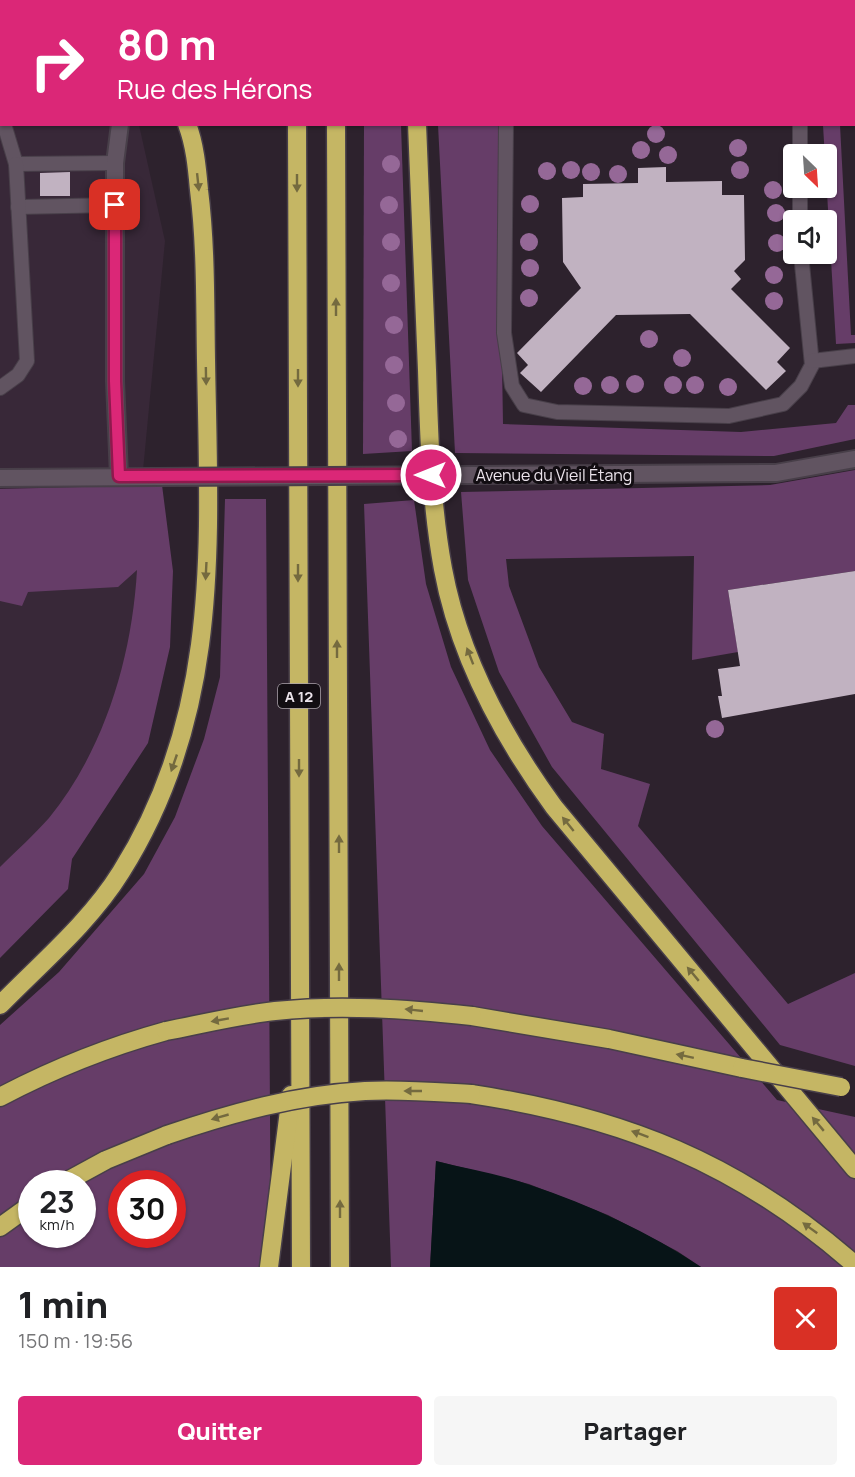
<!DOCTYPE html>
<html lang="fr">
<meta charset="utf-8">
<style>
:root{--surface:#fff;--page:#f6f6f6;--text:#202124;--muted:#757577;--accent:#db2777}
body{margin:0;font-family:Manrope,sans-serif;background:var(--page);color:var(--text);height:100vh;display:flex;flex-direction:column;font-size:22px;white-space:nowrap}
*{box-sizing:border-box;margin:0}
p{font-size:20px;color:var(--muted)}
.icon{flex:none;width:33px;height:33px;fill:none;stroke:currentColor;stroke-width:2;stroke-linecap:round;stroke-linejoin:round}
.map{position:relative;height:1267px;overflow:hidden}
.sheet{display:flex;flex-direction:column;background:var(--surface);flex:1}
.sheet>*{flex:none}
.hud{position:absolute;left:0px;top:0px;width:855px;height:126px;box-shadow:0 2px 4px #0004;background:#db2777;color:#fff;overflow:hidden}
.needle{width:39px;rotate:155deg}
.buttons{position:absolute;left:783px;top:144px;display:grid;gap:12px}
.buttons a{display:grid;place-items:center;width:54px;height:54px;border-radius:6px;background:var(--surface);box-shadow:0 2px 4px #0004;font-size:30px}
.speed{position:absolute;left:18px;top:1170px;display:flex;gap:12px;font-size:30px;font-weight:700;text-align:center}
.speed>*{display:grid;place-content:center;width:78px;height:78px;border-radius:50%;background:var(--surface);box-shadow:0 2px 4px #0004;line-height:1}
.speed small{font-size:15px;font-weight:400}
.speed .limit{border:9px solid #d22;background:#fff;color:#111}
.pin{position:absolute;display:grid;place-items:center;width:51px;height:51px;color:#fff;margin:-26px;border-radius:12px;box-shadow:0 3px 9px #0006}
.me{position:absolute;width:66px;margin:-33px;rotate:270deg;stroke-linejoin:round;filter:drop-shadow(0 0 4px #0008)}
.turn{display:flex;align-items:center;gap:21px;height:126px;padding:0 18px;font-size:27px}
.turn .icon{width:78px;height:78px;stroke-width:2.5}
.turn b{display:block;font-size:42px;line-height:51px}
.round{display:grid;place-items:center;flex:none;width:63px;height:63px;border-radius:6px;background:var(--page)}
.head{display:flex;align-items:center;justify-content:space-between;height:102px;padding:0 18px}
h1{font-size:36px;font-weight:800;line-height:45px}
.primary-button{display:flex;gap:12px;margin-top:auto;padding:12px 18px}
.primary-button a{flex:1;height:69px;border-radius:6px;background:var(--accent);color:#fff;font-size:24px;font-weight:800;line-height:69px;text-align:center}
.primary-button a+a{background:var(--page);color:var(--text)}
.map>svg:first-child{display:block}
.built{fill:#382838}
.green{fill:#663d68;fill-rule:evenodd}
.water{fill:#071417}
.building{fill:#c1b2c1}
.lines{fill:none;stroke-linecap:round;stroke-linejoin:round}
.service-casing{stroke:#483f49;stroke-width:16}
.minor-casing{stroke:#483f49;stroke-width:20}
.motorway-casing{stroke:#483f49;stroke-width:21}
.service{stroke:#615461;stroke-width:14}
.minor{stroke:#615461;stroke-width:16}
.motorway{stroke:#c5b664;stroke-width:18}
.minor-bridge-casing{stroke:#483f49;stroke-width:20;stroke-linecap:butt}
.motorway-bridge-casing{stroke:#483f49;stroke-width:21;stroke-linecap:butt}
.minor-bridge{stroke:#615461;stroke-width:16}
.motorway-bridge{stroke:#c5b664;stroke-width:18}
.tree{fill:#956897}
.oneway{fill:#746a3f}
.route-casing{stroke:#8e194d;stroke-width:15}
.route{stroke:#db2777;stroke-width:10}
.labels{text-anchor:middle;dominant-baseline:central;stroke-width:6;stroke-linejoin:round;paint-order:stroke}
.shield{fill:#120d12;stroke:#aaa3aa;stroke-width:1.5}
.shield-label{font-size:15px;font-weight:bold;fill:#ebe3eb}
.street-label{font-size:16px;fill:#ebe3eb;stroke:#120d12}
</style>
<div class="map">
<svg width="855" height="1267" viewBox="0 0 855 1267">
<rect width="100%" height="100%" fill="#2d222d"/>
<!-- built -->
<path class="built" d="M 0,0 L 52,1 L 2,2 L 2,124 L 139,125 L 165,241 L 135,554 L 146,592 L 105,739 L 42,838 L 0,882 Z"/>
<!-- green -->
<g class="green">
<path d="M 364,125 L 401,125 L 412,451 L 363,454 Z"/>
<path d="M 438,125 L 498,125 L 503,424 L 741,432 L 836,423 L 848,405 L 855,405 L 855,439 L 774,456 L 455,453 Z"/>
<path d="M 823,125 L 840,125 L 851,335 L 855,335 L 855,343 L 836,344 Z"/>
<path d="M 855,470 L 855,571 L 728,590 L 738,652 L 692,660 L 694,556 L 506,559 L 509,586 L 539,667 L 572,722 L 604,734 L 601,769 L 650,784 L 638,826 L 788,1004 L 855,973 L 855,1066 L 780,1045 L 552,767 L 499,672 L 468,580 L 461,492 L 770,485 Z"/>
<path d="M 162,485 L 173,571 L 170,647 L 148,743 L 72,859 L 68,889 L 0,958 L 0,867 C 16,851 34,835 49,818 C 105,749 132,657 137,570 L 118,587 L 28,592 L 22,606 L 0,601 L 0,489 Z"/>
<path d="M 225,499 L 266,499 L 271,1267 L 0,1267 L 0,1025 L 59,972 L 144,874 L 175,817 L 204,739 L 220,677 ZM 32,1184 L 82,1184 L 82,1234 L 32,1234 ZM 122,1184 L 172,1184 L 172,1234 L 122,1234 Z"/>
<path d="M 414,500 L 426,584 L 451,667 L 490,750 L 542,826 L 777,1100 L 855,1117 L 855,1267 L 701,1267 L 677,1251 L 608,1215 L 529,1184 L 436,1161 L 430,1267 L 391,1267 L 364,504 Z"/>
</g>
<!-- water -->
<path class="water" d="M 436,1161 C 467,1169 500,1174 530,1185 C 590,1205 649,1232 701,1267 L 430,1267 Z"/>
<!-- building -->
<g class="building">
<path d="M 666,167 L 666,182 L 722,181 L 722,195 L 744,195 L 745,260 L 734,271 L 741,279 L 731,289 L 790,348 L 777,362 L 786,371 L 766,390 L 690,314 L 616,315 L 541,392 L 520,373 L 528,365 L 517,353 L 581,288 L 563,262 L 562,198 L 583,197 L 583,184 L 638,183 L 638,168 Z"/>
<path d="M 70,172 L 70,196 L 40,196 L 40,173 Z"/>
<path d="M 855,571 L 855,694 L 722,718 L 718,696 L 722,696 L 718,669 L 740,666 L 728,590 Z"/>
</g>
<g class="lines">
<!-- service casing -->
<g class="service-casing">
<g id="service">
<path d="M 507,2 L 507,0"/>
<path d="M 801,2 L 801,0"/>
<path d="M 4,124 L 16,164 L 115,163"/>
<path d="M 506,124 L 504,333 L 512,386 L 524,405 L 557,412 L 729,416 L 783,404 L 801,386 L 812,365 L 801,254"/>
<path d="M 800,154 L 800,124"/>
<path d="M 18,207 L 115,205"/>
<path d="M 800,220 L 800,188"/>
<path d="M 812,361 L 855,356"/>
<path d="M 0,388 L 18,375 L 27,361 L 16,164"/>
</g>
</g>
<!-- minor casing -->
<g class="minor-casing">
<g id="minor">
<path d="M 165,2 L 166,0"/>
<path d="M 476,475 L 776,473 L 855,459"/>
<path d="M 119,476 L 115,381 L 115,163 L 120,124"/>
<path d="M 0,478 L 156,477"/>
</g>
</g>
<!-- motorway casing -->
<g class="motorway-casing">
<g id="motorway">
<path d="M 107,0 L 109,2"/>
<path d="M 296,0 L 296,2"/>
<path d="M 336,2 L 336,0"/>
<path d="M 415,2 L 415,0"/>
<path d="M 297,124 L 301,1267"/>
<path d="M 336,124 L 340,1267"/>
<path d="M 417,124 C 420,206 423,288 427,370 C 429,436 431,504 443,569 C 459,656 503,737 554,807 L 855,1169"/>
<path d="M 0,1005 C 41,963 90,922 121,872 C 222,712 209,541 206,360 C 205,303 206,246 199,190 C 197,168 195,145 187,124"/>
<path d="M 472,1016 L 609,1039 L 742,1068"/>
<path d="M 471,1094 C 623,1117 739,1163 855,1265"/>
<path d="M 0,1097 C 53,1069 108,1047 166,1031"/>
<path d="M 62,1184 L 106,1160 L 167,1135"/>
<path d="M 0,1227 L 32,1204"/>
<path d="M 269,1267 L 291,1095"/>
</g>
</g>
<!-- service -->
<use href="#service" class="service"/>
<!-- minor -->
<use href="#minor" class="minor"/>
<!-- motorway -->
<use href="#motorway" class="motorway"/>
<!-- minor-bridge casing -->
<g class="minor-bridge-casing">
<path id="minor-bridge" d="M 156,477 L 476,475"/>
</g>
<!-- motorway-bridge casing -->
<g class="motorway-bridge-casing">
<g id="motorway-bridge">
<path d="M 166,1031 C 202,1024 238,1015 275,1011 C 341,1004 407,1009 472,1016"/>
<path d="M 742,1068 L 841,1087"/>
<path d="M 167,1135 C 231,1113 296,1095 365,1091 C 400,1089 436,1092 471,1094"/>
</g>
</g>
<!-- minor-bridge -->
<use href="#minor-bridge" class="minor-bridge"/>
<!-- motorway-bridge -->
<use href="#motorway-bridge" class="motorway-bridge"/>
</g>
<!-- trees -->
<g class="tree">
<circle cx="656" cy="134" r="9"/>
<circle cx="738" cy="148" r="9"/>
<circle cx="641" cy="150" r="9"/>
<circle cx="668" cy="155" r="9"/>
<circle cx="391" cy="164" r="9"/>
<circle cx="571" cy="170" r="9"/>
<circle cx="740" cy="170" r="9"/>
<circle cx="547" cy="171" r="9"/>
<circle cx="591" cy="172" r="9"/>
<circle cx="618" cy="174" r="9"/>
<circle cx="773" cy="190" r="9"/>
<circle cx="530" cy="204" r="9"/>
<circle cx="389" cy="205" r="9"/>
<circle cx="776" cy="213" r="9"/>
<circle cx="391" cy="242" r="9"/>
<circle cx="529" cy="242" r="9"/>
<circle cx="777" cy="243" r="9"/>
<circle cx="530" cy="268" r="9"/>
<circle cx="774" cy="275" r="9"/>
<circle cx="391" cy="283" r="9"/>
<circle cx="529" cy="298" r="9"/>
<circle cx="774" cy="301" r="9"/>
<circle cx="394" cy="325" r="9"/>
<circle cx="649" cy="339" r="9"/>
<circle cx="682" cy="358" r="9"/>
<circle cx="394" cy="365" r="9"/>
<circle cx="635" cy="384" r="9"/>
<circle cx="610" cy="385" r="9"/>
<circle cx="673" cy="385" r="9"/>
<circle cx="695" cy="385" r="9"/>
<circle cx="583" cy="386" r="9"/>
<circle cx="728" cy="387" r="9"/>
<circle cx="396" cy="403" r="9"/>
<circle cx="398" cy="439" r="9"/>
<circle cx="715" cy="729" r="9"/>
</g>
<!-- one-way arrows -->
<defs><path id="oneway-solid" d="M-6-.8H1V-3.2L6.5 0L1 3.2V.8H-6Z" transform="scale(1.5)"/></defs>
<g class="oneway">
<use href="#oneway-solid" transform="translate(198 182) rotate(84)"/>
<use href="#oneway-solid" transform="translate(297 183) rotate(90)"/>
<use href="#oneway-solid" transform="translate(336 307) rotate(-90)"/>
<use href="#oneway-solid" transform="translate(206 376) rotate(89)"/>
<use href="#oneway-solid" transform="translate(298 378) rotate(90)"/>
<use href="#oneway-solid" transform="translate(206 571) rotate(93)"/>
<use href="#oneway-solid" transform="translate(298 573) rotate(90)"/>
<use href="#oneway-solid" transform="translate(337 649) rotate(-90)"/>
<use href="#oneway-solid" transform="translate(470 656) rotate(-111)"/>
<use href="#oneway-solid" transform="translate(174 763) rotate(109)"/>
<use href="#oneway-solid" transform="translate(299 768) rotate(90)"/>
<use href="#oneway-solid" transform="translate(568 824) rotate(-129)"/>
<use href="#oneway-solid" transform="translate(339 844) rotate(-90)"/>
<use href="#oneway-solid" transform="translate(339 972) rotate(-90)"/>
<use href="#oneway-solid" transform="translate(693 974) rotate(-130)"/>
<use href="#oneway-solid" transform="translate(414 1010) rotate(-174)"/>
<use href="#oneway-solid" transform="translate(220 1020) rotate(170)"/>
<use href="#oneway-solid" transform="translate(685 1056) rotate(-168)"/>
<use href="#oneway-solid" transform="translate(413 1091) rotate(-180)"/>
<use href="#oneway-solid" transform="translate(220 1117) rotate(164)"/>
<use href="#oneway-solid" transform="translate(818 1124) rotate(-130)"/>
<use href="#oneway-solid" transform="translate(640 1134) rotate(-160)"/>
<use href="#oneway-solid" transform="translate(340 1209) rotate(-90)"/>
<use href="#oneway-solid" transform="translate(810 1228) rotate(-144)"/>
</g>
<g class="lines">
<!-- route casing -->
<g class="route-casing">
<path id="route" d="M 115,205 L 115,381 L 119,476 L 431,475"/>
</g>
<!-- route -->
<use href="#route" class="route"/>
</g>
<g class="labels">
<!-- shield labels -->
<rect class="shield" x="278" y="684" width="42" height="24" rx="4.5"/>
<g class="shield-label">
<text x="299" y="696">A 12</text>
</g>
<!-- street labels -->
<g class="street-label">
<text x="554" y="475">Avenue du Vieil Étang</text>
</g>
</g>
</svg>
<div class="buttons">
<a><svg class="needle" viewBox="-14 -14 28 28"><path d="M0-13l5 13h-10z" fill="#e53935"/><path d="M0 13l5-13h-10z" fill="#757577"/></svg></a>
<a><svg class="icon" aria-label="sound" viewBox="0 0 24 24"><path d="M4 9h4l5-4v14l-5-4H4zM17 9q2 3 0 6"/></svg></a>
</div>
<div class="speed"><div>23<small>km/h</small></div><div class="limit">30</div></div>
<div class="pin" style="left:115px;top:205px;background:#d93025"><svg class="icon" aria-label="arrive" viewBox="0 0 24 24"><path d="M6 21V4h12l-3 4 3 4H6"/></svg></div>
<svg class="me" style="left:431px;top:475px" viewBox="-20 -20 40 40"><circle r="17" fill="#db2777" stroke="#fff" stroke-width="3"/><path d="M0-11L8 9 0 5-8 9z" fill="#fff"/></svg>
<div class="hud">
<div class="turn"><svg class="icon" aria-label="right" viewBox="0 0 24 24"><path d="M7 20v-9h11M14 6l5 5-5 5"/></svg><div><b>80 m</b>Rue des Hérons</div></div>
</div>
</div>
<section class="sheet">
<div class="head"><div><h1>1 min</h1><p>150 m · 19:56</p></div><a class="round" style="background:#d93025;color:#fff"><svg class="icon" aria-label="close" viewBox="0 0 24 24"><path d="M6 6l12 12M18 6L6 18"/></svg></a></div>
<div class="primary-button"><a>Quitter</a><a>Partager</a></div>
</section>
